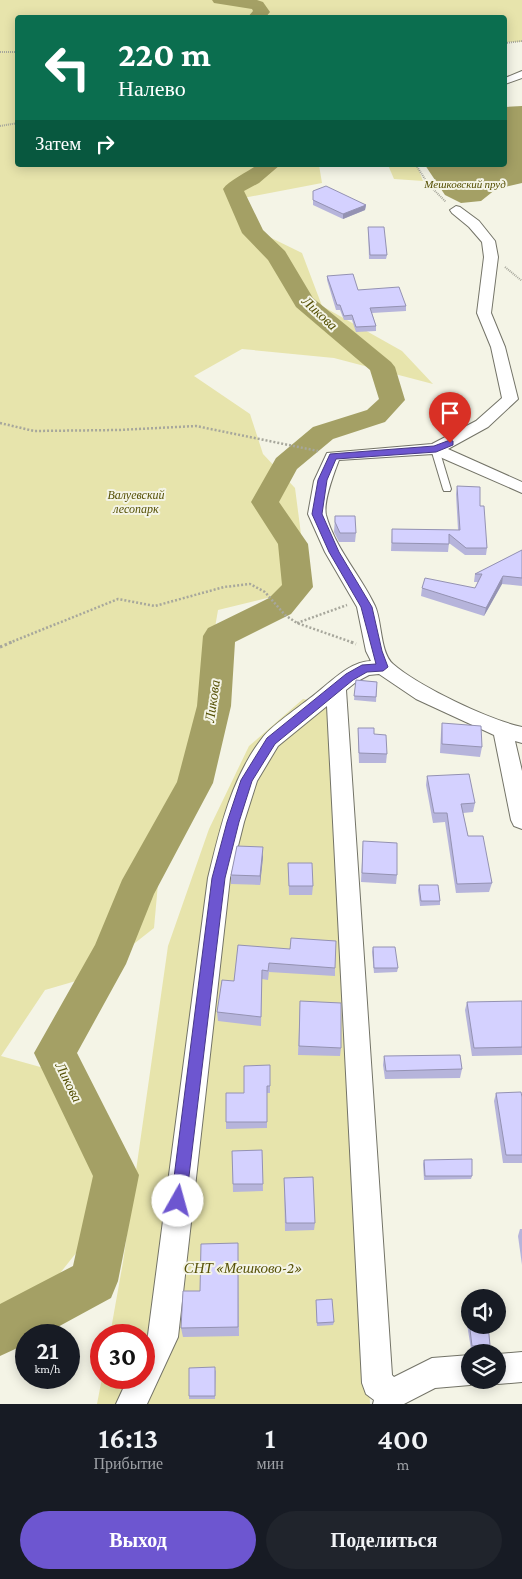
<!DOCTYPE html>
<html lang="ru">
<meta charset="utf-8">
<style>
:root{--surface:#171b24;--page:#20242c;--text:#f1f3f6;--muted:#9ea1a6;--accent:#6d56d0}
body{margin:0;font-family:"Crimson Pro",serif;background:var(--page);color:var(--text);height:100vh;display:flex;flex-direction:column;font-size:19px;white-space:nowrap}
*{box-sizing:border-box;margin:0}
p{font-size:16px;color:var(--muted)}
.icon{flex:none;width:28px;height:28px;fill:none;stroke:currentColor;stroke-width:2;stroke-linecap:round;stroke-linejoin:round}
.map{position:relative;height:1404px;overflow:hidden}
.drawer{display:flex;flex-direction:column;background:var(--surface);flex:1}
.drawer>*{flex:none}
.banner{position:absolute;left:15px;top:15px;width:492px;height:152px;border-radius:5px;box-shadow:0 2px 12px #0003;background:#0b6e4f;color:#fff;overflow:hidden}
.fabs{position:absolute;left:461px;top:1289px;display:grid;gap:10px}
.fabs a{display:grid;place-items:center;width:45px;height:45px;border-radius:50%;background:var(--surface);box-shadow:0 2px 12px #0003;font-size:25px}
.speed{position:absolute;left:15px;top:1324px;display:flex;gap:10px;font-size:25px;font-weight:700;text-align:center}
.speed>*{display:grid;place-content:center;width:65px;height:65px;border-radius:50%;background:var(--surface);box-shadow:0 2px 12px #0003;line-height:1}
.speed small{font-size:12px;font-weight:400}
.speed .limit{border:8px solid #d22;background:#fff;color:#111}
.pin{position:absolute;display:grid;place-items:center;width:42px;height:42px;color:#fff;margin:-51px -21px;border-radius:50% 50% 50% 0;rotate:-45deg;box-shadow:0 0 5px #0007}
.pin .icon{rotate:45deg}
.me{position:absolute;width:55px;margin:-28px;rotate:7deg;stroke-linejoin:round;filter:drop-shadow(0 0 4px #0008)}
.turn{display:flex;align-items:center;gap:18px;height:105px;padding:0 20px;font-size:22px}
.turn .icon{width:65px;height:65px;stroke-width:2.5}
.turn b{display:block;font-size:35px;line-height:42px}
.then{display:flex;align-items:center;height:48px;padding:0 20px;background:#0003;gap:10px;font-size:19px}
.eta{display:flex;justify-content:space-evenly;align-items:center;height:85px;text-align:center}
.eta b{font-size:30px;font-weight:600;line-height:35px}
.cta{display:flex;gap:10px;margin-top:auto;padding:10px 20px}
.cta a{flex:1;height:58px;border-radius:30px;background:var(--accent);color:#fff;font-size:20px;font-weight:600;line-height:58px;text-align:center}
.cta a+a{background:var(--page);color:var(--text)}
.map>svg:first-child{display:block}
.green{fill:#e7e4ac}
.water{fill:#a4a065}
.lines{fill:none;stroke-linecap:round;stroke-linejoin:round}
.river{fill:#a4a065;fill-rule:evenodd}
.service-casing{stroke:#737367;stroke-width:2}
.minor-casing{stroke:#737367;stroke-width:2}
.path-far2{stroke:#a7a79c;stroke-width:2;stroke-dasharray:1 1;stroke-linecap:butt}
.path-far1{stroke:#a7a79c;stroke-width:2.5;stroke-dasharray:2 2;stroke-linecap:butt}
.path{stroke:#a7a79c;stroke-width:3;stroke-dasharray:2.5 2.5;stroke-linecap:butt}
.service{fill:#fff;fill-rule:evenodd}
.minor{fill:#fff;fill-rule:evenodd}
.wall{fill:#b6b4db}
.shaded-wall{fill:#9492b2}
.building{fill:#d4d1ff;stroke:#9492b2}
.route{fill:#6d56d0;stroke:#473887}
.labels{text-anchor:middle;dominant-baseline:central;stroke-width:4;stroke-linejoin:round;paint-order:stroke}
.far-water-label{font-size:11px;font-style:italic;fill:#544f03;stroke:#f4f4e6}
.park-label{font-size:12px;font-style:italic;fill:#565106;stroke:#f4f4e6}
.water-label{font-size:14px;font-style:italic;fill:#544f03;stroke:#f4f4e6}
.near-park-label{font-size:15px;font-style:italic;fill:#565106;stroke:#f4f4e6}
</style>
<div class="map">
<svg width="522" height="1404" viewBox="0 0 522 1404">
<rect width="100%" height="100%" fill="#f4f4e6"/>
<!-- green -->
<g class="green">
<path d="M 0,0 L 522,0 L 522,42 L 505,42 L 505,18 L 18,18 L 18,165 L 319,165 L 322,183 L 233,200 L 247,226 L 302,253 L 322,306 L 402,351 L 433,384 L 334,358 L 242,349 L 194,376 L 250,414 L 263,454 L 295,488 L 308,588 L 218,610 L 209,663 L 204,734 L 162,839 L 154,928 L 93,976 L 45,990 L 1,1056 L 83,1079 L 126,1190 L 34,1306 L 0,1339 Z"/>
<path d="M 388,165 L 417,165 L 423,181 L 394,179 Z"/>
<path d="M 303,699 L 336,706 L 370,1404 L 97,1404 L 102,1378 L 144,1378 L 144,1335 L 110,1335 L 123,1262 L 168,946 L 209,829 L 249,746 Z"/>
</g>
<!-- water -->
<path class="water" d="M 522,106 L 522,183 L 496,189 L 481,201 L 461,203 L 445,195 L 425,165 L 505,165 L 505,107 Z"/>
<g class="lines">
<!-- river -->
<g class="river">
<path d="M 212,0 L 257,0 L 263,2 L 270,12 L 265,18 L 247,18 L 253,11 L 252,9 L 214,3 Z"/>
<path d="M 257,165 L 280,165 L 259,183 L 244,191 L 263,230 L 285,251 L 313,298 L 391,362 L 395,367 L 405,400 L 385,422 L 333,439 L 297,469 L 279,502 L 308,544 L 313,587 L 291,614 L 235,642 L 231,706 L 213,783 L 154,894 L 126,964 L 77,1053 L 139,1175 L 118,1281 L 111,1298 L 43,1335 L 26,1335 L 26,1344 L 0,1356 L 0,1304 L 73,1266 L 93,1176 L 34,1053 L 95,945 L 122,880 L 177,782 L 197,706 L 203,636 L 208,628 L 269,598 L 282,585 L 278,544 L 251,502 L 276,458 L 313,427 L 367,410 L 379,399 L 370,370 L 296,307 L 268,260 L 242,233 L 223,189 C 229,180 248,172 257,165 Z"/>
</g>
<!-- service casing -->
<g class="service-casing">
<path id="service" d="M 432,447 L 438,447 L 439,449 L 451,489 L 450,491 L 444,491 L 443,489 L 431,449 Z"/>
</g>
<!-- minor casing -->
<g class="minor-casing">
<g id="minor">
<path d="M 522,71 L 522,78 L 505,84 L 505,78 Z"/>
<path d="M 456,206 L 460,207 L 479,221 L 495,241 L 498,257 L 491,313 L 505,347 L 518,399 L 488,427 L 448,449 L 522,482 L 522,493 L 433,454 L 339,460 C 334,473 323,502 326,515 C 335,548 361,576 375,606 C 382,621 380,653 393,664 C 418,686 489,720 522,727 L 522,743 L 515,741 L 522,771 L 522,829 L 514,826 L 511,820 L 494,735 L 416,699 L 379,674 L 369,675 L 356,682 L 346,690 L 392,1375 L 394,1377 L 432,1358 L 470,1355 L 470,1380 L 481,1380 L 470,1385 L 435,1388 L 404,1404 L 373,1404 L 374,1400 L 366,1394 L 362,1383 L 327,706 L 278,746 L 257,781 L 244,822 L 230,878 L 178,1337 L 147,1404 L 116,1404 L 128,1378 L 144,1378 L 144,1345 L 148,1335 L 208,878 C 220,829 231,778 263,737 C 273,724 305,703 319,691 C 334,679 350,662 371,661 L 366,651 L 357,607 L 325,552 L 308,514 L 314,481 L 327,453 L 432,444 L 476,421 L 502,398 L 491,347 L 477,313 L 484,257 L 482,242 L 469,227 L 452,213 L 450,210 Z"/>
<path d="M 522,1352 L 522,1382 L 498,1384 L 488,1380 L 498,1380 L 498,1354 Z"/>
</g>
</g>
<!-- path-far2 -->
<g class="path-far2">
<path d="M 505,43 L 522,41"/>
<path d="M 0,52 L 18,52"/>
<path d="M 0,126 L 18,123"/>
<path d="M 416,165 L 428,184 L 446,202"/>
<path d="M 505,267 L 522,281"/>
</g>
<!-- path-far1 -->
<g class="path-far1">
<path d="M 0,423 L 34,431 L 119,430 L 196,426 L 318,451"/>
<path d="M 297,623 L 347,605"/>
<path d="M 9,643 L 118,599 L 155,606 L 224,587 L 250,584 L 265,592 L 285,615 L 297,623 L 354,643"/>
</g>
<!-- path -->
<g class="path">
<path d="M 351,642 L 356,644"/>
<path d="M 0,647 L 12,642"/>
</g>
<!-- service -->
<use href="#service" class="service"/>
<!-- minor -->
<use href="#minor" class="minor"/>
</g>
<!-- wall -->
<g class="wall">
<path d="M 313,191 L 366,205 L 365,210 L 343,219 L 313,205 Z"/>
<path d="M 368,227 L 387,255 L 386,259 L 369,259 Z"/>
<path d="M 327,276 L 358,290 L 406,306 L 406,311 L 372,313 L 376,326 L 376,331 L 356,332 L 352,320 L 344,320 L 340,310 L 336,310 L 327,280 Z"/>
<path d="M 457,486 L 480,506 L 487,548 L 486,555 L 465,555 L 449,543 L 448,552 L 391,551 L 392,529 L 458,530 L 456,494 Z"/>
<path d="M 335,516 L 356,533 L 355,542 L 339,542 L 334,532 Z"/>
<path d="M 522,550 L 522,586 L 502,584 L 484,616 L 421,596 L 422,588 L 475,588 L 478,582 L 474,582 L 475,574 Z"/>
<path d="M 356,680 L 377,682 L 376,702 L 354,700 Z"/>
<path d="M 442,723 L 482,747 L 480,757 L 440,753 L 441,733 Z"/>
<path d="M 358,728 L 374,734 L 387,754 L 386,763 L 359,763 L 358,737 Z"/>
<path d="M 427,776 L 475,803 L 473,812 L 463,813 L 468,836 L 492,883 L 489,892 L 456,893 L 445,822 L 433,823 L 426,785 Z"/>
<path d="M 363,841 L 397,875 L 396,884 L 361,882 Z"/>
<path d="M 263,857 L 260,885 L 231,884 L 231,875 Z"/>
<path d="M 288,863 L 313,886 L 312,895 L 289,895 Z"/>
<path d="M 419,885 L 440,901 L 440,905 L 420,906 L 418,890 Z"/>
<path d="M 238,945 L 335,968 L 335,976 L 269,972 L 268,980 L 262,979 L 261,1026 L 218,1021 L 217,1012 L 234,981 Z"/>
<path d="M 373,947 L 398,968 L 397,972 L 374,973 L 372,952 Z"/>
<path d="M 300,1001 L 341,1048 L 340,1056 L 298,1055 Z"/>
<path d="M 467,1002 L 522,1003 L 522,1055 L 472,1056 L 465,1010 Z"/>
<path d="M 384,1056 L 462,1069 L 460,1078 L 385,1079 L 383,1065 Z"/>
<path d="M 270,1065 L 270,1093 L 267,1093 L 267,1128 L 226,1129 L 226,1093 L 244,1093 Z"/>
<path d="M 496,1093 L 522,1097 L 522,1163 L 503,1163 L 494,1101 Z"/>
<path d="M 262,1150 L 263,1191 L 233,1192 L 232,1151 Z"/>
<path d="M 424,1160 L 472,1176 L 471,1179 L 424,1180 L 423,1164 Z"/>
<path d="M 284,1178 L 315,1223 L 314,1230 L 285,1231 Z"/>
<path d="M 520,1229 L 522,1229 L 522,1265 L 518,1236 Z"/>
<path d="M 238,1243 L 239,1336 L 183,1337 L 181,1328 L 200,1291 Z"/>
<path d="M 316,1300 L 334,1322 L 333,1325 L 317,1326 Z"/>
<path d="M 469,1321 L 490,1345 L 489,1348 L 471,1349 L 467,1324 Z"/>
<path d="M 216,1370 L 215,1399 L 189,1399 L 189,1396 Z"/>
</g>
<!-- shaded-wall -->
<g class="shaded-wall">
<path d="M 366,205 L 365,210 L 343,219 L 343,214 Z"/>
<path d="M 503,576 L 502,584 L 484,616 L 486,608 Z"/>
<path d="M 263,847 L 263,857 L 260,885 L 260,876 Z"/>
</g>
<!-- building -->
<g class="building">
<path d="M 326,186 L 366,205 L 343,214 L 313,200 L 313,191 Z"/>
<path d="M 368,227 L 384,227 L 387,255 L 370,255 Z"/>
<path d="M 353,274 L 358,290 L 399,287 L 406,306 L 370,308 L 376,326 L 356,327 L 352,315 L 344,316 L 340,305 L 337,305 L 327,276 Z"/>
<path d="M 457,486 L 480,487 L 480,506 L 484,506 L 487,548 L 466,548 L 449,534 L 449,544 L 392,543 L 392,529 L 460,530 Z"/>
<path d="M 335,516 L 355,516 L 356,533 L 340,533 L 335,522 Z"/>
<path d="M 522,550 L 522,578 L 503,576 L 486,608 L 422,588 L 425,578 L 475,588 L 482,574 L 475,574 Z"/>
<path d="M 356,680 L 377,682 L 376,697 L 354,696 Z"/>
<path d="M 442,723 L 481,726 L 482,747 L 442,744 Z"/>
<path d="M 358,728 L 374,728 L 374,734 L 386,735 L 387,754 L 359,753 Z"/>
<path d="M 469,774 L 475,803 L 461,804 L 468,836 L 483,836 L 492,883 L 457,884 L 447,813 L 434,813 L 427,776 Z"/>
<path d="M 363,841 L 397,843 L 397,875 L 362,873 Z"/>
<path d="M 237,846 L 263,847 L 260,876 L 231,875 Z"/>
<path d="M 288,863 L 312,863 L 313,886 L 289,886 Z"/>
<path d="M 419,885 L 438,885 L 440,901 L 421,901 Z"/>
<path d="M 291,938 L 336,941 L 335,968 L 269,963 L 268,971 L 262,970 L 261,1017 L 217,1012 L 222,980 L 234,981 L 238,945 L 290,949 Z"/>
<path d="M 373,947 L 395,947 L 398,968 L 374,968 Z"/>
<path d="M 300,1001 L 341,1003 L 341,1048 L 299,1046 Z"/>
<path d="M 522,1001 L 522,1047 L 474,1048 L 467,1002 Z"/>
<path d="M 460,1055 L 462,1069 L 386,1071 L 384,1056 Z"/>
<path d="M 270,1065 L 270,1086 L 267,1086 L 267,1122 L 226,1122 L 226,1093 L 244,1093 L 244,1066 Z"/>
<path d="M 521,1092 L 522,1097 L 522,1155 L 506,1155 L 496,1093 Z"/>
<path d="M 262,1150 L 263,1184 L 233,1184 L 232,1151 Z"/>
<path d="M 472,1159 L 472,1176 L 425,1176 L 424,1160 Z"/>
<path d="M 313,1177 L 315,1223 L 286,1223 L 284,1178 Z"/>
<path d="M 238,1243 L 238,1327 L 181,1328 L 183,1291 L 200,1291 L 201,1244 Z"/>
<path d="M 332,1299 L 334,1322 L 317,1323 L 316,1300 Z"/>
<path d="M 469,1321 L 470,1321 L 470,1325 L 488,1325 L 490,1345 L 472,1346 Z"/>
<path d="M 215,1367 L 215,1396 L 189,1396 L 189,1368 Z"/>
</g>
<!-- route -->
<path class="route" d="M 450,440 L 453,441 L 453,445 L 436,452 L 336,459 L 327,480 L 322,514 L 339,552 L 372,607 L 382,651 L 388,667 L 383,671 L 367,672 L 353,680 L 308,717 L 275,744 L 252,781 L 239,822 L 225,878 L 186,1201 L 184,1206 L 178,1208 L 173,1206 L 171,1201 L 212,878 L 227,822 L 241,780 L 267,738 L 346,674 L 362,665 L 376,664 L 361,607 L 329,552 L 312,514 L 318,480 L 330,454 L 434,446 Z"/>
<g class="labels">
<!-- far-water labels -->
<g class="far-water-label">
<text x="465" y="184">Мешковский пруд</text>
</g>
<!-- park labels -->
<g class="park-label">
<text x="136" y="495">Валуевский<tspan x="136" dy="14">лесопарк</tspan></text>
</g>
<!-- water labels -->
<g class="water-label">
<text transform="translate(320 313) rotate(43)">Ликова</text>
<text transform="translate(212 701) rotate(-82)">Ликова</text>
<text transform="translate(69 1082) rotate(63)">Ликова</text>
</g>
<!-- near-park labels -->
<g class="near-park-label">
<text x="243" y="1268">СНТ «Мешково-2»</text>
</g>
</g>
</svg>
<div class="fabs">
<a><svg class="icon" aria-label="sound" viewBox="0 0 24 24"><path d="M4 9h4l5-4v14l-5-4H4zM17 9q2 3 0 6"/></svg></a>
<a><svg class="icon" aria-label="layers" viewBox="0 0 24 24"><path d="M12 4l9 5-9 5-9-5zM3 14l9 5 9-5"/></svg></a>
</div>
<div class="speed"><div>21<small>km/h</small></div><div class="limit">30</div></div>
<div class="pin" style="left:450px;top:443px;background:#d93025"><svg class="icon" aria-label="arrive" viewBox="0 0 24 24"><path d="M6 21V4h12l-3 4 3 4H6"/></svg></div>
<svg class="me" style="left:178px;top:1201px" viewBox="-20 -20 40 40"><circle r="19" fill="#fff"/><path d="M0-13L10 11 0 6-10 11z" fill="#6d56d0"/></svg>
<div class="banner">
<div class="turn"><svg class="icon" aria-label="left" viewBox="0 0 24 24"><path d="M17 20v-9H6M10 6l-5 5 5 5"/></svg><div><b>220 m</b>Налево</div></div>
<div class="then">Затем<svg class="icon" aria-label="right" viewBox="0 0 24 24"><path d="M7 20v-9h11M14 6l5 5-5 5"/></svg></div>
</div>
</div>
<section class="drawer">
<div class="eta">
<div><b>16:13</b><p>Прибытие</p></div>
<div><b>1</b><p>мин</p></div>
<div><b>400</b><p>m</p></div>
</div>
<div class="cta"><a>Выход</a><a>Поделиться</a></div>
</section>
